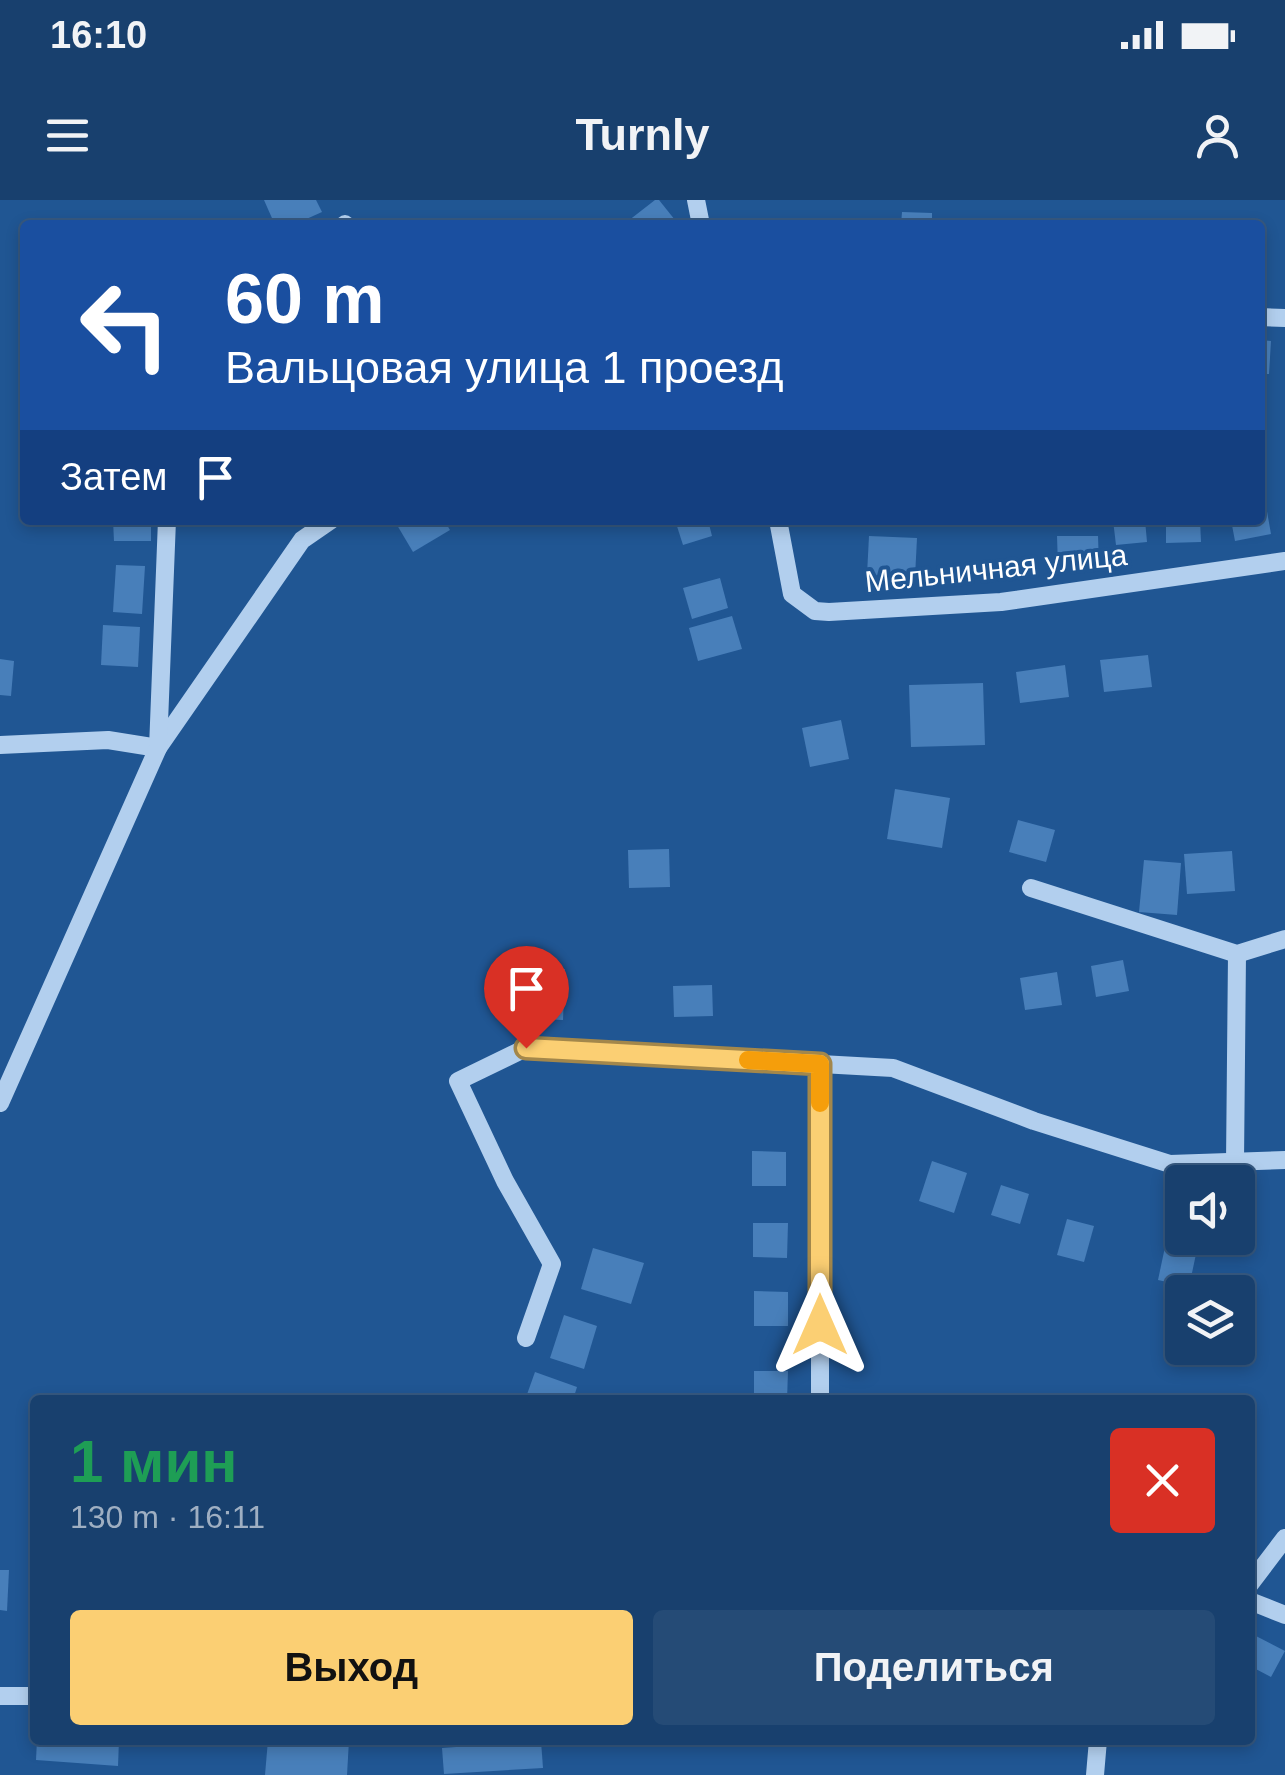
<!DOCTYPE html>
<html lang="ru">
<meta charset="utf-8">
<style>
:root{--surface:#18406e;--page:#254b76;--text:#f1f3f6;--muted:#9fafc2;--line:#365981;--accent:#fbcf73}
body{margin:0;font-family:Helvetica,sans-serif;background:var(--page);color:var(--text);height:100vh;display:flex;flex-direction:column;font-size:38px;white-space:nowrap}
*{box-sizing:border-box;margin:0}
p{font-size:32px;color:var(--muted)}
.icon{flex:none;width:55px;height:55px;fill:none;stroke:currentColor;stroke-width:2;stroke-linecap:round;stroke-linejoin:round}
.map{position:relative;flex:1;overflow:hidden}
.drawer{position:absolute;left:30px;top:1195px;width:1225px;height:350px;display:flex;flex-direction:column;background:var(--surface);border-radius:10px;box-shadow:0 5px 15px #0003,0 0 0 2px var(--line)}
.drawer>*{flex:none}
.hud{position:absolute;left:20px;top:20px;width:1245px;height:305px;border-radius:10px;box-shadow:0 5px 15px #0003,0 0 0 2px var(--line);background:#1a4fa0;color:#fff;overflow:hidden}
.controls{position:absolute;left:1165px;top:965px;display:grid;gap:20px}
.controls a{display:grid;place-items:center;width:90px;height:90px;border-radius:10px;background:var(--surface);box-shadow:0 5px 15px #0003,0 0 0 2px var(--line);font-size:50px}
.pin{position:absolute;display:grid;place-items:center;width:85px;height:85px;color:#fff;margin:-102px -42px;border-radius:50% 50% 50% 0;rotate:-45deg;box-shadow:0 0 10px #0007}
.pin .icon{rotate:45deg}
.me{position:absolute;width:110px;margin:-55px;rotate:0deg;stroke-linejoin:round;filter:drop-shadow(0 0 8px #0008)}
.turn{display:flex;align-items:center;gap:35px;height:210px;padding:0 40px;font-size:45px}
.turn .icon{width:130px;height:130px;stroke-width:2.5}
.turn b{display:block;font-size:70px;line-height:85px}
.then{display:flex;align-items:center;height:95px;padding:0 40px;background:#0003;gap:20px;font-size:38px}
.round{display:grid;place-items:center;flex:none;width:105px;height:105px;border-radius:10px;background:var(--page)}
.head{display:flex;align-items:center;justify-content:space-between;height:170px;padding:0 40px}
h1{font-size:60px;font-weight:800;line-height:75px;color:#1e9e55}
.action{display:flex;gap:20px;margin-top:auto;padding:20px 40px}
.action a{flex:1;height:115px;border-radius:10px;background:var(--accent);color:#111;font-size:40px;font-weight:800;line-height:115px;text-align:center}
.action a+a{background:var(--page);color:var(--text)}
.status{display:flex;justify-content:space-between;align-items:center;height:70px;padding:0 50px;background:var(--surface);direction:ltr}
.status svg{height:28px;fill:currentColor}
header{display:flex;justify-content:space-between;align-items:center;height:130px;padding:0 40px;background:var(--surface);font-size:45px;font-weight:800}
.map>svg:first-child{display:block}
.building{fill:#487fba}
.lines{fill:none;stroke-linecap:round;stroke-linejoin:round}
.minor{stroke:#b2cfee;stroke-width:18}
.route-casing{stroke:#a3874b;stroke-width:25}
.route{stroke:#fbcf73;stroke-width:18}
.slow{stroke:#f59e0b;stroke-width:18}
.labels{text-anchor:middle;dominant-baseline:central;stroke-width:8;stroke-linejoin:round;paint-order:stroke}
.street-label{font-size:30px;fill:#fff;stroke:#205693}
</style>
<div class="status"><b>16:10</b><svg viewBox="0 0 49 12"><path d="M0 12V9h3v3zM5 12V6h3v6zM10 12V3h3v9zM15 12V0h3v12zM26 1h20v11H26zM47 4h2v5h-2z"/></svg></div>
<header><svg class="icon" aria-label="menu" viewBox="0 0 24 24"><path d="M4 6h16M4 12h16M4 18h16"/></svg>Turnly<svg class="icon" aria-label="person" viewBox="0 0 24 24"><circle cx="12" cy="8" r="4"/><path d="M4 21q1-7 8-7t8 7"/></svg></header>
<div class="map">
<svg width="1285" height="1575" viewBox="0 0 1285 1575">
<rect width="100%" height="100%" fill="#205693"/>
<!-- building -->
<g class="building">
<path d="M 264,0 L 316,0 L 322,12 L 293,25 L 275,25 Z"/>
<path d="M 655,0 L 659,0 L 679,25 L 631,25 L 628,21 Z"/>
<path d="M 902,12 L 932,13 L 932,25 L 901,25 Z"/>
<path d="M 1260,140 L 1271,141 L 1269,174 L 1260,174 Z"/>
<path d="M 1265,300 L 1271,334 L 1235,341 L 1231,320 L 1260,320 L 1260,301 Z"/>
<path d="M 113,320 L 151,320 L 151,341 L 114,341 Z"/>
<path d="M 394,320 L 444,320 L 450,330 L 413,352 Z"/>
<path d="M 675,320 L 708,320 L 712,336 L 683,345 Z"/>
<path d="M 1113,320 L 1145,320 L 1147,342 L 1116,345 Z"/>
<path d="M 1166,320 L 1200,320 L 1201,342 L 1166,343 Z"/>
<path d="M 869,336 L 917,338 L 915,377 L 867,375 Z"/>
<path d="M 1057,336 L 1098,336 L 1099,366 L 1058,366 Z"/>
<path d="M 116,365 L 145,366 L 142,414 L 113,412 Z"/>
<path d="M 720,378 L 728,408 L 692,419 L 683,388 Z"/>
<path d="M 732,416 L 742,449 L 698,461 L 689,428 Z"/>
<path d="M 103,425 L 140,427 L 138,467 L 101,465 Z"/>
<path d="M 1148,455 L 1152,487 L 1104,492 L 1100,460 Z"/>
<path d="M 0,459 L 14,461 L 11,496 L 0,495 Z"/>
<path d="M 1065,465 L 1069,497 L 1020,503 L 1016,472 Z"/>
<path d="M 983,483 L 985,545 L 911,547 L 909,485 Z"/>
<path d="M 841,520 L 849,559 L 810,567 L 802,528 Z"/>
<path d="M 895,589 L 950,598 L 942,648 L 887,639 Z"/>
<path d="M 1018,620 L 1055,630 L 1046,662 L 1009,652 Z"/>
<path d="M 669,649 L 670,687 L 629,688 L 628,650 Z"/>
<path d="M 1232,651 L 1235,691 L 1187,694 L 1184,654 Z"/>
<path d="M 1144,660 L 1181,663 L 1177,715 L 1139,712 Z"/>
<path d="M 1123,760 L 1129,791 L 1096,797 L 1091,766 Z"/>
<path d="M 520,767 L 565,769 L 563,820 L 518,818 Z"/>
<path d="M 1057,772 L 1062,805 L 1025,810 L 1020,778 Z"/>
<path d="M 712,785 L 713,816 L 674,817 L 673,786 Z"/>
<path d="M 752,951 L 786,952 L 786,986 L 752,986 Z"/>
<path d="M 932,961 L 967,973 L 954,1013 L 919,1001 Z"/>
<path d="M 1001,985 L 1029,994 L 1020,1024 L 991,1015 Z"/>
<path d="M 1067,1019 L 1094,1026 L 1084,1062 L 1057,1055 Z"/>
<path d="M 753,1023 L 788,1023 L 787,1058 L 753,1057 Z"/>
<path d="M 1165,1047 L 1196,1054 L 1189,1087 L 1158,1080 Z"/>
<path d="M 593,1048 L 644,1063 L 631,1104 L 581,1089 Z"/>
<path d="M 754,1091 L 788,1092 L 788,1126 L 754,1126 Z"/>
<path d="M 564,1115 L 597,1126 L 584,1169 L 550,1158 Z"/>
<path d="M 754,1171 L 788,1171 L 787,1200 L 754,1200 Z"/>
<path d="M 535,1172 L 577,1187 L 573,1200 L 525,1200 Z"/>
<path d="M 0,1370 L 9,1370 L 7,1411 L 0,1410 Z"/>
<path d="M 1254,1435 L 1285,1451 L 1271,1477 L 1250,1466 L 1250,1442 Z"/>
<path d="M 37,1540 L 119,1540 L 118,1566 L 36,1560 Z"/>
<path d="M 268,1540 L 349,1540 L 347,1575 L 265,1575 Z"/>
<path d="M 541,1541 L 543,1568 L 444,1574 L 442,1548 Z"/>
</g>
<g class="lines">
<!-- minor -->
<g class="minor">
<path d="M 696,0 L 701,25"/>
<path d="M 345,24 L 346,25"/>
<path d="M 1260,117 L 1285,118"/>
<path d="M 778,320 L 792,394 L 815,411 L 829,412 L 1001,402 L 1285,361"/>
<path d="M 0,545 L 108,540 L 158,548 L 302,340 L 331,320"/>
<path d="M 1031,688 L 1237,754 L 1285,739"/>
<path d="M 0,903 L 158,548 L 167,320"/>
<path d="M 1235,963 L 1237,754"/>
<path d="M 526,1138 L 552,1064 L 505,981 L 458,881 L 526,848 L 893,868 L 1034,921 L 1170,964 L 1285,960"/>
<path d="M 820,1200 L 820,864"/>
<path d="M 1250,1384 L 1285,1338"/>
<path d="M 1250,1401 L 1285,1415"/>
<path d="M 0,1496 L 35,1496"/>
<path d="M 1095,1575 L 1098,1540"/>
</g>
</g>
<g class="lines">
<!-- route casing -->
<g class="route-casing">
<path id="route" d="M 526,848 L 820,864 L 820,1125"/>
</g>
<!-- route -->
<use href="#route" class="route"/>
<!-- slow -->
<path class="slow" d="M 748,860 L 820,864 L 820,903"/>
</g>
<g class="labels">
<!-- street labels -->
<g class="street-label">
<text transform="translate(996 368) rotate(-6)">Мельничная улица</text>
</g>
</g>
</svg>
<div class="controls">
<a><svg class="icon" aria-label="sound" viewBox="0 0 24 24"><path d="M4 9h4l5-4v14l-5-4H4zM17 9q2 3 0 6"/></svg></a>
<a><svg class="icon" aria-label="layers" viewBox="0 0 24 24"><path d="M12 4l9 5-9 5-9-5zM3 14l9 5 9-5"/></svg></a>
</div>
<div class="pin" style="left:526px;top:848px;background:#d93025"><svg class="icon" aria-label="arrive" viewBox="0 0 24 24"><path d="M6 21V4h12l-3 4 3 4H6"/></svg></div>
<svg class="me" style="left:820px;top:1125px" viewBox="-20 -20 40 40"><path d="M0-17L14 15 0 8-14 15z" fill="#fbcf73" stroke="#fff" stroke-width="4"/></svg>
<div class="hud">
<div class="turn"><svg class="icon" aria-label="left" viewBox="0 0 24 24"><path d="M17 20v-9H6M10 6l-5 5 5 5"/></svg><div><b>60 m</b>Вальцовая улица 1 проезд</div></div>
<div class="then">Затем<svg class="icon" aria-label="arrive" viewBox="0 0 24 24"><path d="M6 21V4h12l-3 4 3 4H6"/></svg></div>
</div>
<section class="drawer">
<div class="head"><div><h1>1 мин</h1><p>130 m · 16:11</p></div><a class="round" style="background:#d93025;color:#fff"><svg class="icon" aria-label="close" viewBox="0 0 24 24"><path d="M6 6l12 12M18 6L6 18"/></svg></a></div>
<div class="action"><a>Выход</a><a>Поделиться</a></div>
</section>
</div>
